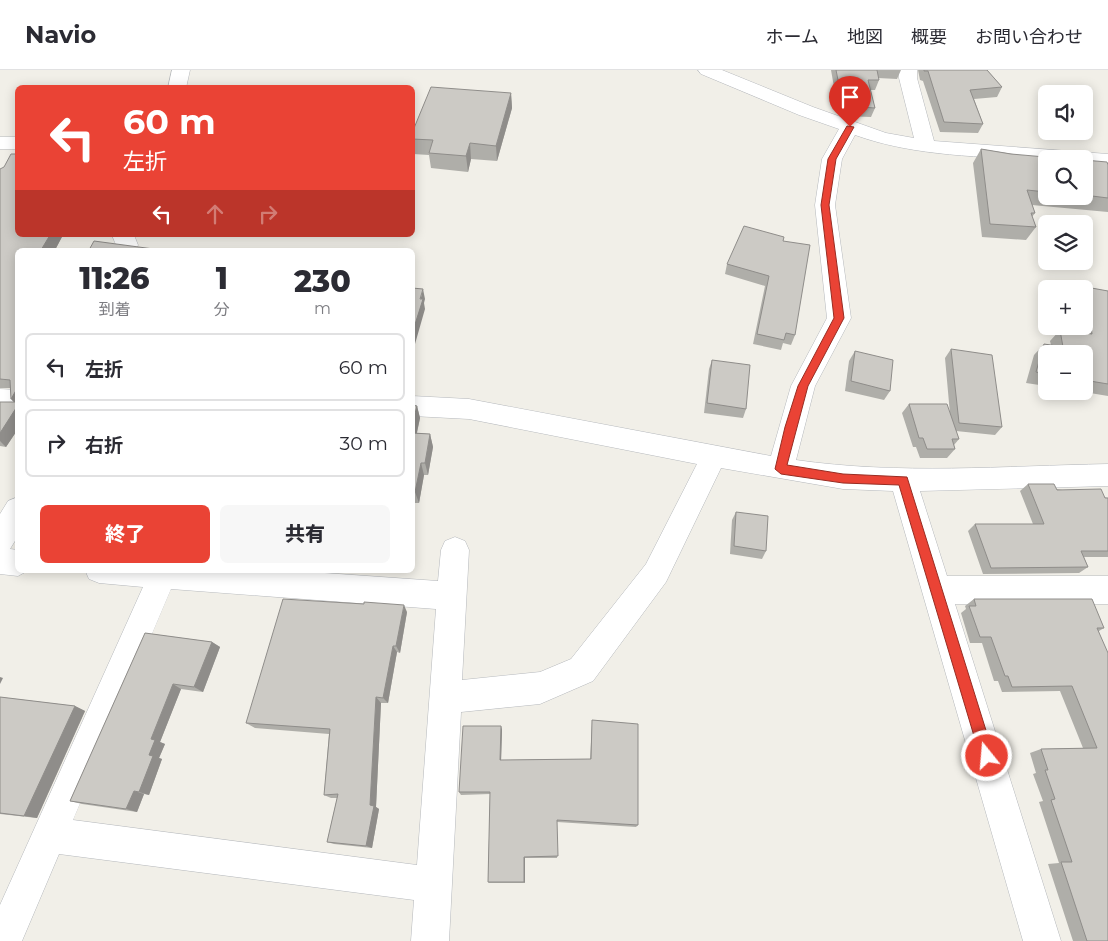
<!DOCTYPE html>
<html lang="ja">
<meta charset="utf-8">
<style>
:root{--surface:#fff;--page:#f7f7f7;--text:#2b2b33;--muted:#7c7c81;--line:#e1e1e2;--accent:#ea4335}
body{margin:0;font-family:Montserrat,"Noto Sans JP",sans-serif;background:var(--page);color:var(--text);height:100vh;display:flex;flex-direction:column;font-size:19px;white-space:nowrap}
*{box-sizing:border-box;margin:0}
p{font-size:16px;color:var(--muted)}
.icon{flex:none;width:28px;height:28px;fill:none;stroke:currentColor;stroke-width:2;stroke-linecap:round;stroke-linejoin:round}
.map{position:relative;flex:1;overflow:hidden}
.panel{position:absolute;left:15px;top:178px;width:400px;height:325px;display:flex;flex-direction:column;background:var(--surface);border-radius:8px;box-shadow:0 2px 12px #0003}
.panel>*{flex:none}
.guide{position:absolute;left:15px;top:15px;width:400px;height:152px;border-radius:8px;box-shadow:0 2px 12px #0003;background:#ea4335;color:#fff;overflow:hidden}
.fabs{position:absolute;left:1038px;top:15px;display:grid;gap:10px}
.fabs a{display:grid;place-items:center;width:55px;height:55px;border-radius:8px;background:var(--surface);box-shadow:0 2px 12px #0003;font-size:25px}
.pin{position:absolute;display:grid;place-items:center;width:42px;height:42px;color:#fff;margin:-51px -21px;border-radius:50% 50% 50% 0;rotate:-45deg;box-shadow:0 0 5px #0007}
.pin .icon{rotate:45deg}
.me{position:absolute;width:55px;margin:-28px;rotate:343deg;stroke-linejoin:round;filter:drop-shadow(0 0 4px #0008)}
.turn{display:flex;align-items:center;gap:18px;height:105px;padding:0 25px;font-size:22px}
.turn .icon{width:65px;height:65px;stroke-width:2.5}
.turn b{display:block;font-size:35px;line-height:42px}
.lanes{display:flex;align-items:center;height:48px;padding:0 25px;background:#0003;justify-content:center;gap:25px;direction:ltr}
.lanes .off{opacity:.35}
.eta{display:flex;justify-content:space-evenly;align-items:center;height:85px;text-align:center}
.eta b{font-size:30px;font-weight:800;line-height:35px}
.button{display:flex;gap:10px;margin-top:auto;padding:10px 25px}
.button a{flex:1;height:58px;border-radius:8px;background:var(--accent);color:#fff;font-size:20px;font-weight:800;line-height:58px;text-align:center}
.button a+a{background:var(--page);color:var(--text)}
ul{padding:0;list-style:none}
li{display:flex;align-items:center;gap:15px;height:68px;margin:0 10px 8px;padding:0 15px;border:2px solid var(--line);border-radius:8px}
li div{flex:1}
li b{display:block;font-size:19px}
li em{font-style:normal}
header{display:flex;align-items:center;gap:30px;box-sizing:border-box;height:70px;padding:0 25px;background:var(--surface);border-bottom:1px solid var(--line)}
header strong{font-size:24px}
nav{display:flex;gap:28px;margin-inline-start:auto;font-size:18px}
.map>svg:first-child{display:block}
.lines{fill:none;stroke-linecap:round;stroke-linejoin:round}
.minor-casing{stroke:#b5b8bc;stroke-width:1}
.minor{fill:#fff;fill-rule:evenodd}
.wall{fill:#afaea9}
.shaded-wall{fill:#8f8d8a}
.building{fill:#cccac5;stroke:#8f8d8a}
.route{fill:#ea4335;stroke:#982c22}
</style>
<header>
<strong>Navio</strong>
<nav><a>ホーム</a><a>地図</a><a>概要</a><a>お問い合わせ</a></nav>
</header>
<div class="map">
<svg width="1108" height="871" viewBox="0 0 1108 871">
<rect width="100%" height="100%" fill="#f1efe8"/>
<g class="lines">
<!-- minor casing -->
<g class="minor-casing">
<g id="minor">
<path d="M 172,0 L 190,0 L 186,18 L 168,18 Z"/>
<path d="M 698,0 L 722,0 L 813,37 L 886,63 L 914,68 L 899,8 L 899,0 L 917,0 L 917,8 L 934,71 L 1108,84 L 1108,96 L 1084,94 L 1084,89 L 1046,89 L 1046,91 C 982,86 916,87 855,65 L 842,89 L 835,135 L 851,248 L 815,316 L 796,390 C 899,405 1004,396 1108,394 L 1108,416 L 920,421 L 947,506 L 1108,506 L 1108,534 L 955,534 L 1061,871 L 1023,871 L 893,421 L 843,419 L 721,398 L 666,512 L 593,611 L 540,634 L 461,642 L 449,871 L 411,871 L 414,830 L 59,784 L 22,871 L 0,871 L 0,835 L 143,517 L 99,513 L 89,509 L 85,500 L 282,500 L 438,511 L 441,480 L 445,471 L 455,467 L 465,471 L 469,480 L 462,610 L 540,602 L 571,589 L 646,494 L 697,394 L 469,349 L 412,346 L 412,326 L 469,329 L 771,386 L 791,316 L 827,248 L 815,135 L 822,89 L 839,59 L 799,45 L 701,4 ZM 171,519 L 436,539 L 417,795 L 73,750 Z"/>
<rect x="0" y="67" width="18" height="12"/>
<path d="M 112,165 L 134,165 L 138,175 L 136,180 L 114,180 L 116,175 Z"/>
<path d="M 0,319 L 18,320 L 18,340 L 0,339 Z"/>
<path d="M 18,427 L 18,466 L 10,479 L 18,480 L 18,500 L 29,500 L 18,506 L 0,504 L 0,444 L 8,431 Z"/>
</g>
</g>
<!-- minor -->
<use href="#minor" class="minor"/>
</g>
<!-- wall -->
<g class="wall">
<path d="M 831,0 L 901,0 L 897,9 L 878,8 L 879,10 L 875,20 L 870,20 L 875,38 L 871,47 L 843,46 L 842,40 L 838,40 Z"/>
<path d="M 918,0 L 987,0 L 1002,17 L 997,27 L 974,29 L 983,54 L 978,63 L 940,62 L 923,11 L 920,10 Z"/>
<path d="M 511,23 L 512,38 L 497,91 L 471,89 L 468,102 L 431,98 L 429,85 L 413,84 L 412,79 L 412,63 Z"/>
<path d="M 981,79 L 1046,89 L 1046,126 L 1084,126 L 1084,90 L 1108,95 L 1108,142 L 1032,135 L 1035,143 L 1032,147 L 1036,157 L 1026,170 L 982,167 L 973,93 Z"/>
<path d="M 0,99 L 18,165 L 63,165 L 55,180 L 18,180 L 18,359 L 6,377 L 0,376 L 0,332 L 14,332 L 11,329 L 10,318 L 0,318 Z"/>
<path d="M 783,171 L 795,265 L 791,275 L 783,273 L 781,280 L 753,274 L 765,216 L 725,204 L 727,194 Z"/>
<path d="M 1086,217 L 1108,221 L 1108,326 L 1078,321 L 1084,321 L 1084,284 L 1046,284 L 1046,316 L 1026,313 L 1034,285 L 1044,274 L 1051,275 L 1050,271 L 1060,260 L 1080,263 L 1079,256 L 1084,256 L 1084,219 Z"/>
<path d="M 951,279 L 1002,357 L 995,365 L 956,361 L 959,369 L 954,375 L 955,379 L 947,388 L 920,388 L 916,377 L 913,377 L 902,343 L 909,334 L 950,344 L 945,288 Z"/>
<path d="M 855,281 L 890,321 L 884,330 L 845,321 L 849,291 Z"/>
<path d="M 712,290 L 746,339 L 743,348 L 704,343 L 709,299 Z"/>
<path d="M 412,335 L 417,336 L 420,348 L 417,363 L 430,364 L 433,377 L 428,405 L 424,405 L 419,433 L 412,433 Z"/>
<path d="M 1028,414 L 1108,428 L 1108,487 L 1084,487 L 1088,497 L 1079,503 L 983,504 L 968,461 L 975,454 L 1033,454 L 1020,421 Z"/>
<path d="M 736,442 L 766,481 L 762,489 L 730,484 L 732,450 Z"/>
<path d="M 974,529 L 1104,558 L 1099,561 L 1108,871 L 1073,871 L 1048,794 L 1059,793 L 1039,732 L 1043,731 L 1033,704 L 1036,703 L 1030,683 L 1041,679 L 1083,678 L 1060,621 L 1002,622 L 998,611 L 994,611 L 982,573 L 970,573 L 961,543 L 966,539 L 965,536 Z"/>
<path d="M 407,542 L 400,583 L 397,582 L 388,633 L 381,633 L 376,737 L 379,739 L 372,778 L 334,774 L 327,772 L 337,728 L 331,728 L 324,725 L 329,664 L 255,658 L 246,653 Z"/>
<path d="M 145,563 L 212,572 L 220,577 L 203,622 L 181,619 L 160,672 L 165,674 L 159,688 L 162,689 L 149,725 L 144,724 L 137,742 L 82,734 L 70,731 Z"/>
<path d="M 0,627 L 75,636 L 85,641 L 37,748 L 0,744 Z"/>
<path d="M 592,650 L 638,755 L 636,757 L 557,752 L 557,788 L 525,788 L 525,813 L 489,813 L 488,812 L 490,724 L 461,725 L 459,722 L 501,656 L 502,660 L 501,690 L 590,689 L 592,655 Z"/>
</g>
<!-- shaded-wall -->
<g class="shaded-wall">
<path d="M 511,23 L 512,38 L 497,91 L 496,76 Z"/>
<path d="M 470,73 L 471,89 L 468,102 L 466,86 Z"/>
<path d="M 50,165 L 63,165 L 55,180 L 41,180 Z"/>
<path d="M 423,219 L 425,229 L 424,233 L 425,239 L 413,281 L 412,264 Z"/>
<path d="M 18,317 L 18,359 L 6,377 L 0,371 L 0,363 L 17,335 L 11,329 Z"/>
<path d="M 417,336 L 420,348 L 414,375 L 412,370 L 412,354 Z"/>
<path d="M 430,364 L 433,377 L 428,405 L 425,393 Z"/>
<path d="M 421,393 L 424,405 L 419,433 L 415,422 Z"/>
<path d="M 404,535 L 407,542 L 400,583 L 396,576 Z"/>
<path d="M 212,572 L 220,577 L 203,622 L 194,617 Z"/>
<path d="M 393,576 L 397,582 L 388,633 L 383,628 Z"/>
<path d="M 0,607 L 3,608 L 0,614 Z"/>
<path d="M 173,614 L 181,619 L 160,672 L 165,674 L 159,688 L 162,689 L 149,725 L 139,722 L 149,685 L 151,669 Z"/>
<path d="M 376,627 L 381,633 L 376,737 L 379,739 L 372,778 L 366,776 L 370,735 Z"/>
<path d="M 75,636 L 85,641 L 37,748 L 24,746 Z"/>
<path d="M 501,656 L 502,660 L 501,693 L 500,690 Z"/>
<path d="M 134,721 L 144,724 L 137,742 L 126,739 Z"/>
<path d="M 524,787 L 525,788 L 525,813 L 524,812 Z"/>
</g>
<!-- building -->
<g class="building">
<path d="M 836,0 L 877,0 L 879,10 L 868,10 L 875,38 L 846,36 L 845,31 L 842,30 Z"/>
<path d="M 924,0 L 987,0 L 1002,17 L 970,20 L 983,54 L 944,52 L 928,1 L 924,1 Z"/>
<path d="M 431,17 L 511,23 L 496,76 L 470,73 L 466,86 L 429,83 L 433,70 L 412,69 L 412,63 Z"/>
<path d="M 981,79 L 1011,84 L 1068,89 L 1046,89 L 1046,122 L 1027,120 L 1035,143 L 1031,143 L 1036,157 L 990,154 Z"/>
<path d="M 18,81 L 18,165 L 50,165 L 41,180 L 18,180 L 18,317 L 11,329 L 10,310 L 0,309 L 0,99 L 4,97 L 11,84 L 15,84 Z"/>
<path d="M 1084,90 L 1107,92 L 1108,95 L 1108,128 L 1084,125 Z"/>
<path d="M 744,156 L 784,167 L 783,171 L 810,175 L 795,265 L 786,263 L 784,270 L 757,264 L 769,206 L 727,194 Z"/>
<path d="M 94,171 L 161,180 L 89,180 Z"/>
<path d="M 1086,217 L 1108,221 L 1108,314 L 1084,310 L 1084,284 L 1046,284 L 1046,304 L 1036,302 L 1044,274 L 1063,277 L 1060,260 L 1092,264 Z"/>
<path d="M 412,218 L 423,219 L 420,229 L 423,229 L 412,264 Z"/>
<path d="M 951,279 L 992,285 L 1002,357 L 959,353 Z"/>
<path d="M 855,281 L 893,290 L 890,321 L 851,311 Z"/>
<path d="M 712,290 L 750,295 L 746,339 L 707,333 Z"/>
<path d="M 0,332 L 18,332 L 18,335 L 0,363 Z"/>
<path d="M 909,334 L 947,334 L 959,369 L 952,369 L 955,379 L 927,379 L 923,368 L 919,368 Z"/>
<path d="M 412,335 L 417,336 L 412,354 Z"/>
<path d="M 412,363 L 430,364 L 425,393 L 421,393 L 415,422 L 412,422 Z"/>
<path d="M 1028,414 L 1054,414 L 1057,420 L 1101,419 L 1105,428 L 1108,428 L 1108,481 L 1081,481 L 1088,497 L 991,498 L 975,454 L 1044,454 Z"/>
<path d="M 736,442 L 768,446 L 766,481 L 734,476 Z"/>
<path d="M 283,529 L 364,534 L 364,532 L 404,535 L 396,576 L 393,576 L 383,628 L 376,627 L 370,735 L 374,736 L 366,776 L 327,772 L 338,724 L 324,725 L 330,659 L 246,653 Z"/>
<path d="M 974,529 L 1092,529 L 1104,558 L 1097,558 L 1108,583 L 1108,871 L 1087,871 L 1061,792 L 1072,792 L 1051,730 L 1055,729 L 1045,700 L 1048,700 L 1041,679 L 1097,678 L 1072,616 L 1012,617 L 1008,606 L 1005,606 L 991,567 L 980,567 L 969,536 L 976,536 Z"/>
<path d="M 145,563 L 212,572 L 194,617 L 173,614 L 151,669 L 155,670 L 149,685 L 153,686 L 139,722 L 134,721 L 126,739 L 70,731 Z"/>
<path d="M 0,627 L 75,636 L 24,746 L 0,743 Z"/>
<path d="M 592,650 L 638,654 L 638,755 L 557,750 L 558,786 L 524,787 L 524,812 L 488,812 L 490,722 L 459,722 L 463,656 L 501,656 L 500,690 L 591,689 Z"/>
</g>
<!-- route -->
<path class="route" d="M 847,56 L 854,57 L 836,89 L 829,135 L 844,248 L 808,316 L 787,395 L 843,404 L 907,407 L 994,686 L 992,691 L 987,693 L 982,691 L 980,686 L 899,415 L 843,413 L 781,404 L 775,399 L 785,357 L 798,316 L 834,248 L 821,135 L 828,89 Z"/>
</svg>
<div class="fabs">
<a><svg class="icon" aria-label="sound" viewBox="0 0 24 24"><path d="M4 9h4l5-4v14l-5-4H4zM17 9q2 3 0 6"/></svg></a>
<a><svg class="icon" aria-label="search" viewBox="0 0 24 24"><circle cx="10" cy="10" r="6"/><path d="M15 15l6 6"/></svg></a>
<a><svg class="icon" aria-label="layers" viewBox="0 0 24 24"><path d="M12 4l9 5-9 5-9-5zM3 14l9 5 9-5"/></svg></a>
<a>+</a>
<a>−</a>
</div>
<div class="pin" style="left:850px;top:57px;background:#d93025"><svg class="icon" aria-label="arrive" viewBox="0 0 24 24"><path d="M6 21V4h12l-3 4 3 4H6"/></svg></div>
<svg class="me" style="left:987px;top:686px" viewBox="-20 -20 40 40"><circle r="17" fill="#ea4335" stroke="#fff" stroke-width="3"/><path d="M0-11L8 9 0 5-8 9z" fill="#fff"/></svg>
<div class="guide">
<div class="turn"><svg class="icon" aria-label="left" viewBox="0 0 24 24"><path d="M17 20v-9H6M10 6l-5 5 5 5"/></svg><div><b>60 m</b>左折</div></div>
<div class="lanes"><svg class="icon" aria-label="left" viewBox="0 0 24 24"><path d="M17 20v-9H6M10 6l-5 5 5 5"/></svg><svg class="icon off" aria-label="ahead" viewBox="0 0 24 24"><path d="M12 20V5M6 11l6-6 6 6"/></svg><svg class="icon off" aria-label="right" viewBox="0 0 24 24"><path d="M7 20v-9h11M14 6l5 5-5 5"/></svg></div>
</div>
<section class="panel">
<div class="eta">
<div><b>11:26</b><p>到着</p></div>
<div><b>1</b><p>分</p></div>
<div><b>230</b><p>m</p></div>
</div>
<ul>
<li><svg class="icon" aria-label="left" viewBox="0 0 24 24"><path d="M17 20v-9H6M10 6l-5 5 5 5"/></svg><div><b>左折</b></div><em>60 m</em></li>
<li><svg class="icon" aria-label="right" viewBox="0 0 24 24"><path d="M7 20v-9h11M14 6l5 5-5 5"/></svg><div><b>右折</b></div><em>30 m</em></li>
</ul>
<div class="button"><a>終了</a><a>共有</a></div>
</section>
</div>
